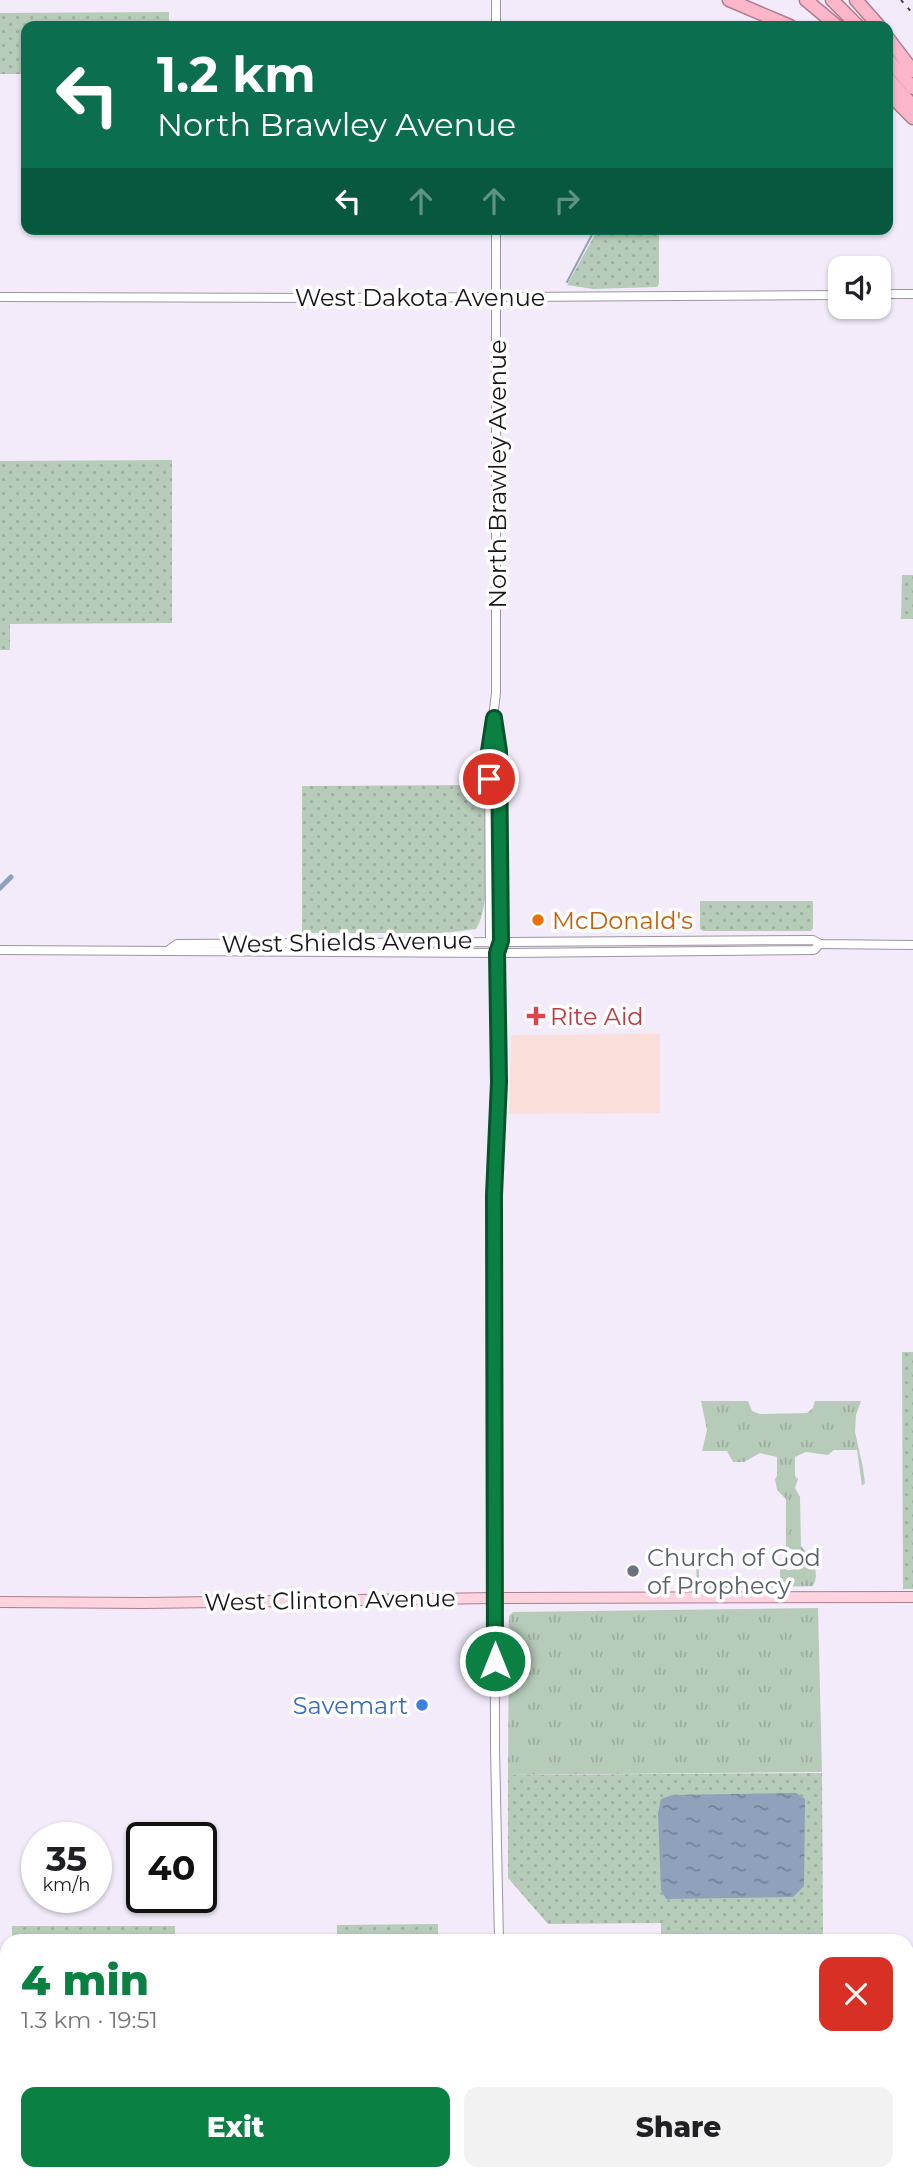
<!DOCTYPE html>
<meta charset="utf-8">
<style>
:root{--surface:#fff;--page:#f2f2f2;--text:#202124;--muted:#757577;--accent:#0b8043}
body{margin:0;font-family:Montserrat,sans-serif;background:var(--page);color:var(--text);height:100vh;display:flex;flex-direction:column;font-size:26px;white-space:nowrap}
*{box-sizing:border-box;margin:0}
p{font-size:23px;color:var(--muted)}
.icon{flex:none;width:38px;height:38px;fill:none;stroke:currentColor;stroke-width:2;stroke-linecap:round;stroke-linejoin:round}
.map{position:relative;flex:1;overflow:hidden}
.drawer{position:absolute;left:0px;top:1934px;width:914px;height:247px;display:flex;flex-direction:column;background:var(--surface);border-radius:21px 21px 0 0;box-shadow:0 2px 5px #0004}
.drawer>*{flex:none}
.guide{position:absolute;left:21px;top:21px;width:872px;height:214px;border-radius:14px;box-shadow:0 2px 5px #0004;background:#0b6e4f;color:#fff;overflow:hidden}
.tools{position:absolute;left:828px;top:256px;display:grid;gap:14px}
.tools a{display:grid;place-items:center;width:63px;height:63px;border-radius:14px;background:var(--surface);box-shadow:0 2px 5px #0004;font-size:35px}
.speed{position:absolute;left:21px;top:1822px;display:flex;gap:14px;font-size:35px;font-weight:700;text-align:center}
.speed>*{display:grid;place-content:center;width:91px;height:91px;border-radius:50%;background:var(--surface);box-shadow:0 2px 5px #0004;line-height:1}
.speed small{font-size:18px;font-weight:400}
.speed .limit{border:4px solid #111;border-radius:10px;background:#fff;color:#111}
.pin{position:absolute;display:grid;place-items:center;width:60px;height:60px;color:#fff;margin:-30px;border:4px solid #fff;border-radius:50%;box-shadow:0 2px 7px #0007}
.me{position:absolute;width:77px;margin:-38px;rotate:0deg;stroke-linejoin:round;filter:drop-shadow(0 0 5px #0008)}
.turn{display:flex;align-items:center;gap:24px;height:147px;padding:0 21px;font-size:32px}
.turn .icon{width:91px;height:91px;stroke-width:2.5}
.turn b{display:block;font-size:49px;line-height:60px}
.lanes{display:flex;align-items:center;height:66px;padding:0 21px;background:#0003;justify-content:center;gap:35px;direction:ltr}
.lanes .off{opacity:.35}
.round{display:grid;place-items:center;flex:none;width:74px;height:74px;border-radius:14px;background:var(--page)}
.summary{display:flex;align-items:center;justify-content:space-between;height:119px;padding:0 21px}
h1{font-size:42px;font-weight:800;line-height:52px;color:var(--accent)}
.button{display:flex;gap:14px;margin-top:auto;padding:14px 21px}
.button a{flex:1;height:80px;border-radius:14px;background:var(--accent);color:#fff;font-size:28px;font-weight:800;line-height:80px;text-align:center}
.button a+a{background:var(--page);color:var(--text)}
.map>svg:first-child{display:block}
.education{fill:#f9deda}
.grass{fill:url(#grass-dots)}
.park{fill:url(#park-tufts)}
.water{fill:url(#water-ripples)}
.lines{fill:none;stroke-linecap:round;stroke-linejoin:round}
.stream{stroke:#8fa1bb;stroke-width:2}
.canal{stroke:#8fa1bb;stroke-width:5}
.minor-casing{stroke:#9b94a2;stroke-width:10}
.major-casing{stroke:#ac7e8d;stroke-width:12}
.highway-casing{stroke:#ac7e8d;stroke-width:15}
.minor{stroke:#fff;stroke-width:8}
.major{stroke:#fdd3df;stroke-width:10}
.highway{stroke:#fcb6ca;stroke-width:12}
.rail{stroke:#444047;stroke-width:2;stroke-dasharray:3.5 7;stroke-linecap:butt}
.route-casing{stroke:#07532c;stroke-width:18}
.route{stroke:#0b8043;stroke-width:12}
.food-dot{fill:#e8710a;stroke:#fff;stroke-width:2.5}
.health-dot{fill:#e0444e;stroke:#fff;stroke-width:2.5}
.worship-dot{fill:#6b7280;stroke:#fff;stroke-width:2.5}
.shop-dot{fill:#3f7fe0;stroke:#fff;stroke-width:2.5}
.labels{text-anchor:middle;dominant-baseline:central;stroke-width:7;stroke-linejoin:round;paint-order:stroke}
.street-label{font-size:24px;fill:#18151b;stroke:#fff}
.food-label{font-size:24px;fill:#c56008;stroke:#fff;text-anchor:start}
.health-label{font-size:24px;fill:#be3a42;stroke:#fff;text-anchor:start}
.worship-label{font-size:24px;fill:#5b616d;stroke:#fff;text-anchor:start}
.shop-label{font-size:24px;fill:#366cbe;stroke:#fff;text-anchor:end}
</style>
<div class="map">
<svg width="913" height="2179" viewBox="0 0 913 2179">
<defs>
<pattern id="grass-dots" width="8" height="8" patternUnits="userSpaceOnUse" patternTransform="scale(1.75)"><rect width="8" height="8" fill="#b7cbb9"/><path d="M2 2h.1M6 6h.1" fill="none" stroke="#9dad9e" stroke-width="1.8" stroke-linecap="round"/></pattern>
<pattern id="park-tufts" width="24" height="20" patternUnits="userSpaceOnUse" patternTransform="scale(1.75)"><rect width="24" height="20" fill="#b7cbb9"/><path d="M3 7l-1-3M5 7V3M7 7l1-3M15 17l-1-3M17 17v-4M19 17l1-3" fill="none" stroke="#9dad9e"/></pattern>
<pattern id="water-ripples" width="26" height="14" patternUnits="userSpaceOnUse" patternTransform="scale(1.75)"><rect width="26" height="14" fill="#8fa1bb"/><path d="M2 4q2-2 4 0t4 0M15 11q2-2 4 0t4 0" fill="none" stroke="#748297"/></pattern>
</defs>
<rect width="100%" height="100%" fill="#f3ebfa"/>
<!-- education -->
<path class="education" d="M 660,1034 L 660,1113 L 509,1114 L 511,1035 Z"/>
<!-- grass -->
<g class="grass">
<path d="M 169,12 L 169,26 L 26,26 L 26,74 L 0,74 L 0,13 Z"/>
<path d="M 598,229 L 659,229 L 659,284 L 657,287 L 593,289 L 567,285 Z"/>
<path d="M 172,460 L 172,623 L 10,624 L 10,650 L 0,650 L 0,461 Z"/>
<path d="M 902,575 L 913,575 L 913,619 L 901,619 Z"/>
<path d="M 482,785 C 487,817 493,903 476,929 L 444,933 L 302,933 L 302,786 Z"/>
<path d="M 700,901 L 813,901 L 813,928 L 811,931 L 703,931 L 700,929 Z"/>
<path d="M 902,1352 L 913,1352 L 913,1589 L 903,1589 Z"/>
<path d="M 822,1773 L 823,1941 L 661,1941 L 661,1923 L 548,1924 L 508,1878 L 508,1775 Z"/>
<path d="M 438,1924 L 438,1941 L 337,1941 L 337,1925 Z"/>
<rect x="12" y="1926" width="163" height="15"/>
<rect x="0" y="1987" width="7" height="100"/>
<rect x="13" y="2174" width="162" height="5"/>
<rect x="337" y="2174" width="111" height="5"/>
<rect x="662" y="2174" width="161" height="5"/>
</g>
<!-- park -->
<g class="park">
<path d="M 701,1401 L 748,1401 L 752,1411 L 760,1414 L 807,1413 L 813,1408 L 815,1401 L 861,1401 L 856,1415 L 855,1432 L 863,1468 L 865,1483 L 862,1486 L 857,1450 L 834,1450 L 828,1455 L 806,1452 L 795,1457 L 795,1476 L 798,1479 L 795,1488 L 800,1497 L 801,1546 C 811,1557 821,1571 813,1586 L 702,1589 L 697,1586 L 696,1562 L 699,1563 L 699,1585 L 780,1584 L 780,1566 C 789,1574 799,1570 801,1559 L 796,1550 L 786,1548 L 786,1499 L 777,1490 L 775,1479 L 777,1476 L 777,1457 L 760,1453 L 744,1462 L 733,1462 L 727,1451 L 702,1451 L 707,1430 Z"/>
<path d="M 818,1608 L 822,1772 L 508,1775 L 509,1616 L 513,1612 Z"/>
</g>
<!-- water -->
<path class="water" d="M 796,1793 L 805,1799 L 804,1886 L 793,1897 L 666,1899 L 661,1890 L 658,1813 L 661,1799 L 672,1795 Z"/>
<g class="lines">
<!-- stream -->
<g class="stream">
<path d="M 567,282 L 595,229"/>
<path d="M 822,2174 L 822,2179"/>
</g>
<!-- canal -->
<path class="canal" d="M 0,888 L 11,877"/>
<!-- minor casing -->
<g class="minor-casing">
<g id="minor">
<path d="M 496,26 L 496,0"/>
<path d="M 878,294 L 913,294"/>
<path d="M 0,297 L 321,298 L 840,295"/>
<path d="M 494,718 L 499,751 L 501,941 L 497,953 L 499,1080 L 494,1196 L 495,1748 L 499,1941"/>
<path d="M 492,944 L 490,941 L 489,751 L 496,693 L 496,229"/>
<path d="M 170,949 L 177,944 L 813,940 L 820,944 L 913,945"/>
<path d="M 0,950 L 497,953 L 814,950 L 820,944"/>
<path d="M 500,2174 L 500,2179"/>
</g>
</g>
<!-- major casing -->
<g class="major-casing">
<path id="major" d="M 0,1602 L 144,1603 L 495,1598 L 913,1597"/>
</g>
<!-- highway casing -->
<g class="highway-casing">
<g id="highway">
<path d="M 729,0 L 790,26"/>
<path d="M 806,0 L 837,26"/>
<path d="M 832,0 L 858,26"/>
<path d="M 856,0 L 879,26"/>
<path d="M 887,37 L 913,71"/>
<path d="M 887,58 L 913,88"/>
<path d="M 887,77 L 913,106"/>
<path d="M 887,92 L 913,118"/>
</g>
</g>
<!-- minor -->
<use href="#minor" class="minor"/>
<!-- major -->
<use href="#major" class="major"/>
<!-- highway -->
<use href="#highway" class="highway"/>
<!-- rail -->
<path class="rail" d="M 901,0 L 913,14"/>
</g>
<g class="lines">
<!-- route casing -->
<g class="route-casing">
<path id="route" d="M 489,779 L 489,751 L 494,718 L 499,751 L 501,941 L 497,953 L 499,1082 L 494,1195 L 495,1661"/>
</g>
<!-- route -->
<use href="#route" class="route"/>
</g>
<!-- markers -->
<circle class="food-dot" cx="538" cy="920" r="7"/>
<path class="health-dot" d="M532.5 1005.5h7v7h7v7h-7v7h-7v-7h-7v-7h7z"/>
<circle class="worship-dot" cx="633" cy="1571" r="7"/>
<circle class="shop-dot" cx="422" cy="1705" r="7"/>
<g class="labels">
<!-- street labels -->
<g class="street-label">
<text x="420" y="297">West Dakota Avenue</text>
<text transform="translate(497 474) rotate(-90)">North Brawley Avenue</text>
<text transform="translate(347 942) rotate(-1)">West Shields Avenue</text>
<text transform="translate(330 1600) rotate(-1)">West Clinton Avenue</text>
</g>
<!-- food labels -->
<g class="food-label">
<text x="552" y="920">McDonald's</text>
</g>
<!-- health labels -->
<g class="health-label">
<text x="550" y="1016">Rite Aid</text>
</g>
<!-- worship labels -->
<g class="worship-label">
<text x="647" y="1557">Church of God<tspan x="647" dy="28">of Prophecy</tspan></text>
</g>
<!-- shop labels -->
<g class="shop-label">
<text x="408" y="1705">Savemart</text>
</g>
</g>
</svg>
<div class="tools">
<a><svg class="icon" aria-label="sound" viewBox="0 0 24 24"><path d="M4 9h4l5-4v14l-5-4H4zM17 9q2 3 0 6"/></svg></a>
</div>
<div class="speed"><div>35<small>km/h</small></div><div class="limit">40</div></div>
<div class="pin" style="left:489px;top:779px;background:#d93025"><svg class="icon" aria-label="arrive" viewBox="0 0 24 24"><path d="M6 21V4h12l-3 4 3 4H6"/></svg></div>
<svg class="me" style="left:495px;top:1661px" viewBox="-20 -20 40 40"><circle r="17" fill="#0b8043" stroke="#fff" stroke-width="3"/><path d="M0-11L8 9 0 5-8 9z" fill="#fff"/></svg>
<div class="guide">
<div class="turn"><svg class="icon" aria-label="left" viewBox="0 0 24 24"><path d="M17 20v-9H6M10 6l-5 5 5 5"/></svg><div><b>1.2 km</b>North Brawley Avenue</div></div>
<div class="lanes"><svg class="icon" aria-label="left" viewBox="0 0 24 24"><path d="M17 20v-9H6M10 6l-5 5 5 5"/></svg><svg class="icon off" aria-label="ahead" viewBox="0 0 24 24"><path d="M12 20V5M6 11l6-6 6 6"/></svg><svg class="icon off" aria-label="ahead" viewBox="0 0 24 24"><path d="M12 20V5M6 11l6-6 6 6"/></svg><svg class="icon off" aria-label="right" viewBox="0 0 24 24"><path d="M7 20v-9h11M14 6l5 5-5 5"/></svg></div>
</div>
<section class="drawer">
<div class="summary"><div><h1>4 min</h1><p>1.3 km · 19:51</p></div><a class="round" style="background:#d93025;color:#fff"><svg class="icon" aria-label="close" viewBox="0 0 24 24"><path d="M6 6l12 12M18 6L6 18"/></svg></a></div>
<div class="button"><a>Exit</a><a>Share</a></div>
</section>
</div>
